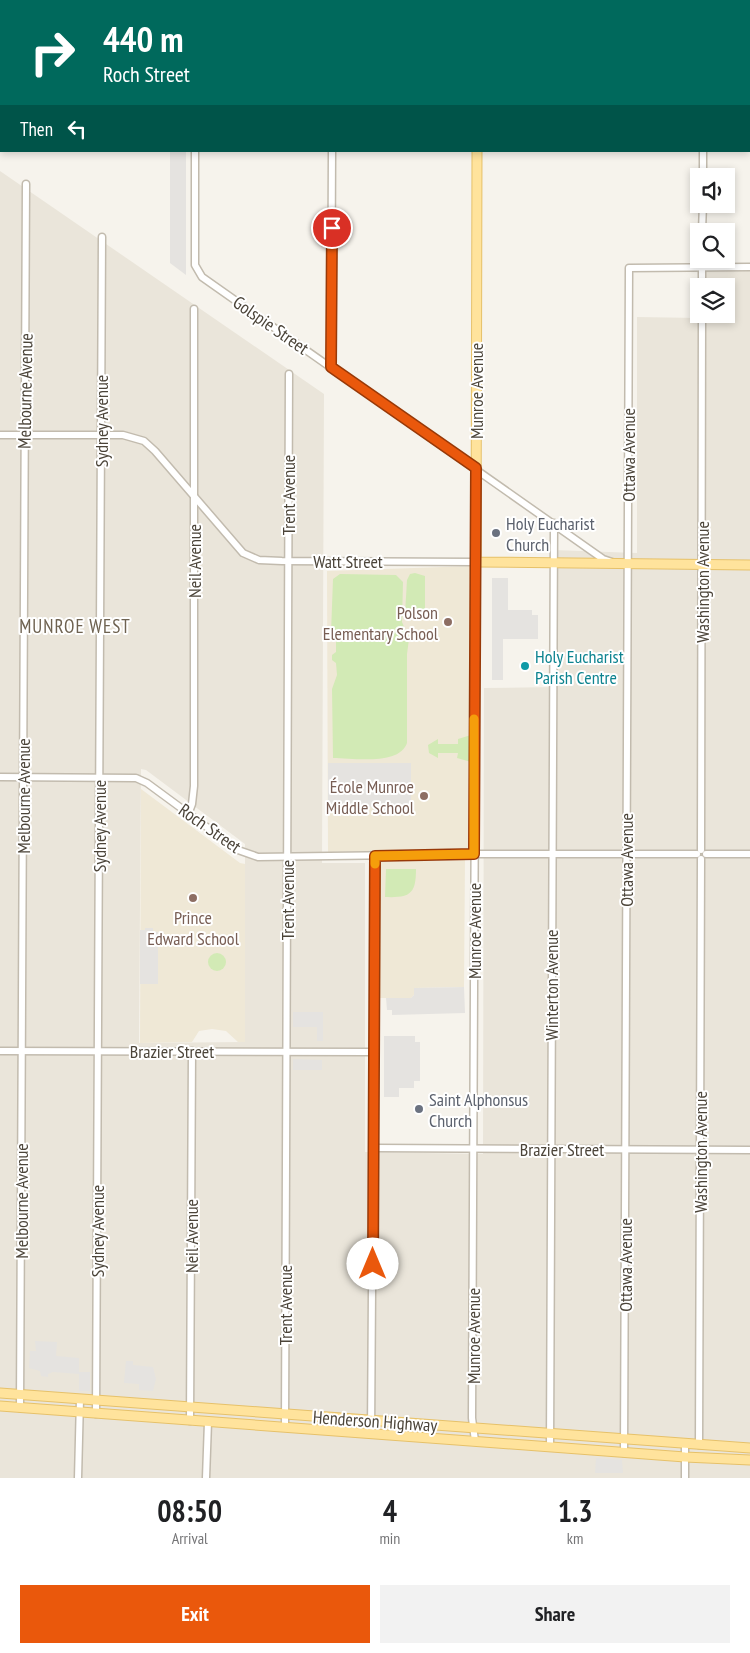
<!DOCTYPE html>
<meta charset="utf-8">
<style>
:root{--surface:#fff;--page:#f2f2f2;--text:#202124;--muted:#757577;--accent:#ea580c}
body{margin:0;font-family:"PT Sans Narrow",sans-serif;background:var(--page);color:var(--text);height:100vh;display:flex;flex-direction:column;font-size:19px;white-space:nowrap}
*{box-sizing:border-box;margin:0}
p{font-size:16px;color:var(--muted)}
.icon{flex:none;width:28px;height:28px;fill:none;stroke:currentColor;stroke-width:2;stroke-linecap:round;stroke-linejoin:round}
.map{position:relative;height:1478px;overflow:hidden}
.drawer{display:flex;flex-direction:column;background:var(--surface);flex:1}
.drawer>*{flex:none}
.guide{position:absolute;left:0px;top:0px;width:750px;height:152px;box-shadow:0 2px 8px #0003;background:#00695c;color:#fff;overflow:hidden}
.buttons{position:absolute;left:690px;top:168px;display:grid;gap:10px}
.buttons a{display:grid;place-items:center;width:45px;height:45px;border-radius:0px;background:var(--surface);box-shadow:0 2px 8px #0003;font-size:25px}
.pin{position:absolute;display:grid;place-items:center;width:42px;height:42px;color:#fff;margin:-21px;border:2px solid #fff;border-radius:50%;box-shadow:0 1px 5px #0007}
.me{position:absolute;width:55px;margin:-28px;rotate:0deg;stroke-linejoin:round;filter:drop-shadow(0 0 4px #0008)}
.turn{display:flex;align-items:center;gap:18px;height:105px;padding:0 20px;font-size:22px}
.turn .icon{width:65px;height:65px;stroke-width:2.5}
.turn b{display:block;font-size:35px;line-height:42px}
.then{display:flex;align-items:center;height:48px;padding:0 20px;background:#0003;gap:10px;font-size:19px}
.eta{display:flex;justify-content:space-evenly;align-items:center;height:85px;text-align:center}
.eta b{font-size:30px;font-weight:700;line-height:35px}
.cta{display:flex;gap:10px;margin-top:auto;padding:10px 20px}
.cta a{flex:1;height:58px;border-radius:0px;background:var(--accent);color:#fff;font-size:20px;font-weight:700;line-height:58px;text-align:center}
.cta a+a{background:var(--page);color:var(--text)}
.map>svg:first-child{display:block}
.residential{fill:#eae5da;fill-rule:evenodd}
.education{fill:#efe8d6}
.green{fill:#d2eab5}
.parking{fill:#e5e3e0}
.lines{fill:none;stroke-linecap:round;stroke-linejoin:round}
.minor-casing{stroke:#c2bbae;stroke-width:9}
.major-casing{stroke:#e6c16a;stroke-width:11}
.minor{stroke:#fff;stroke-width:6}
.major{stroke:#ffe39c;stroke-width:9}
.route-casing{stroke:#983908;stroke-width:12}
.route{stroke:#ea580c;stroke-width:9}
.slow{stroke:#f59e0b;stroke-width:9}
.worship-dot{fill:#6b7280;stroke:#fff;stroke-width:2}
.education-dot{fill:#8d6e63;stroke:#fff;stroke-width:2}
.culture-dot{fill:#0f9aa8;stroke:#fff;stroke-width:2}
.labels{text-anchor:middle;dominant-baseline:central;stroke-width:4;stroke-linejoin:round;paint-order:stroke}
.street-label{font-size:18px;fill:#4b4439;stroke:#fff}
.worship-label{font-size:18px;fill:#5b616d;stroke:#fff;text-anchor:start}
.education-label{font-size:18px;fill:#785e54;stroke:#fff;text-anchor:end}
.culture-label{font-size:18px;fill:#0d838f;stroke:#fff;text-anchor:start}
.neighbourhood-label{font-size:19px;letter-spacing:1px;fill:#6e6250;stroke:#fff}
</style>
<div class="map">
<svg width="750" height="1478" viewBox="0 0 750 1478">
<rect width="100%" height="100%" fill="#f6f3ec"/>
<!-- residential -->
<path class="residential" d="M 0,171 L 324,394 L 322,863 L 365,863 L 365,1152 L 483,1154 L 484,688 L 557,687 L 553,550 L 637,553 L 637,317 L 699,318 L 699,314 L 726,314 L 726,286 L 700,286 L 700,272 L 750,271 L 750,1478 L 0,1478 ZM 141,769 L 146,770 L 245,844 L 245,1042 L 139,1043 Z"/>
<!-- education -->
<g class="education">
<path d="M 472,566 L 472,849 L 328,852 L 327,571 Z"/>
<path d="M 141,789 L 240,863 L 245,864 L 245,1042 L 238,1042 L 226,1031 L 212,1029 L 199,1031 L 192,1042 L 140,1043 Z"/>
<path d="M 465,860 L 464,987 L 414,988 L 414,995 L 411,998 L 378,998 L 379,862 Z"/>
</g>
<!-- green -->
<g class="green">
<path d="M 415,573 L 425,576 L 425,612 L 422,615 L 405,614 L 407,580 L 410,574 Z"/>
<path d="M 340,574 L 396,575 L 403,582 L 402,622 L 409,639 L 407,654 L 407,743 C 399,766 353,758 333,758 L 332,689 L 337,675 L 336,663 L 332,660 L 332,655 L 336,652 L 336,635 L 331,633 L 333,579 Z"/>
<path d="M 471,735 L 471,762 L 457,758 L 458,753 L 438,753 L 438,758 L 429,753 L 428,745 L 438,739 L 438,744 L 458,744 L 458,739 Z"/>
<path d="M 386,869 L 416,869 C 416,894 410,898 385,897 Z"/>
<circle cx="217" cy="962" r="9"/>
</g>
<!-- parking -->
<g class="parking">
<path d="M 170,151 L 186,151 L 186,275 L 170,263 Z"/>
<path d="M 492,578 L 508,578 L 508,610 L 532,610 L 532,615 L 538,615 L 538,639 L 503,639 L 503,680 L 492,680 Z"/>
<path d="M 328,763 L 411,763 L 411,814 L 379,814 L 371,807 L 328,808 Z"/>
<path d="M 145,928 L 153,928 L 153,932 L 158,932 L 158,984 L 140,984 L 140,930 L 145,930 Z"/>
<path d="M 464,987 L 465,1013 L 392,1015 L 392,1010 L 387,1010 L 386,998 L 411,998 L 414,995 L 414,988 Z"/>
<path d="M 293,1012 L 323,1012 L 323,1041 L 317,1041 L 317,1027 L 293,1027 Z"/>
<path d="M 384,1036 L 415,1036 L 415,1042 L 420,1042 L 420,1081 L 414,1081 L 414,1088 L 399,1088 L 399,1097 L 384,1097 Z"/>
<path d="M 293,1059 L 322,1060 L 322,1070 L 293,1070 Z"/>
<path d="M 35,1341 L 57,1342 L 56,1356 L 79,1358 L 79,1372 L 90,1372 L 90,1391 L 79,1391 L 79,1374 L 53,1372 L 48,1374 L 48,1377 L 41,1376 L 40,1371 L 29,1368 L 30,1351 L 36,1351 Z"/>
<path d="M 126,1361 L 133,1361 L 133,1365 L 153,1367 L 156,1379 L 153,1391 L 139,1390 L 139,1384 L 124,1383 Z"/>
<path d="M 596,1458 L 622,1460 L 623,1473 L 595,1473 Z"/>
</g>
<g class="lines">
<!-- minor casing -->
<g class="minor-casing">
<g id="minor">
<path d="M 726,0 L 732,1"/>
<path d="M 198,1 L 198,0"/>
<path d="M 332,1 L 332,0"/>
<path d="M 705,1 L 705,0"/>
<path d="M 749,5 L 750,5"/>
<path d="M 0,92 L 1,92"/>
<path d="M 195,151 L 195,265 L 202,277 L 603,559 L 612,562"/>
<path d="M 703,176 L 703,151"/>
<path d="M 702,231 L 703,204"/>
<path d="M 702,286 L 702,259"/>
<path d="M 331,367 L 332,151"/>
<path d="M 0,435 L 123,435 L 144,441 L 155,451 L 243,553 L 259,560 L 282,561 L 476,562 L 472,1418 L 475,1441"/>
<path d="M 0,777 L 136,778 L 147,783 L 238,850 L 258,857 L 474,854 L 697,854"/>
<path d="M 189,812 L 192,804 L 194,786 L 194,309"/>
<path d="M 701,850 L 702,314"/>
<path d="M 706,854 L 750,854"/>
<path d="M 0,1051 L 373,1052"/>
<path d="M 374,1148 L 750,1150"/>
<path d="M 20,1408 L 26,184"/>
<path d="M 96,1414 L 102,237"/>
<path d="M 190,1421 L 192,1051"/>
<path d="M 285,1427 L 289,374"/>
<path d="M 371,1434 L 375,856"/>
<path d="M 699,1445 L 701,859"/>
<path d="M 550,1447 L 554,523"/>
<path d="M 624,1453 L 629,268 L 750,267"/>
<path d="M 78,1478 L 80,1399"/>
<path d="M 206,1478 L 208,1422"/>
<path d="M 685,1478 L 685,1444"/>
</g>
</g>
<!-- major casing -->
<g class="major-casing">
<g id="major">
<path d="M 478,1 L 478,0"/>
<path d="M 477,151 L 476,562 L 750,565"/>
<path d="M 0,1393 L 750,1448"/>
<path d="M 0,1406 L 685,1457 L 750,1460"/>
</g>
</g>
<!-- minor -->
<use href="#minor" class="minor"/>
<!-- major -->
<use href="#major" class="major"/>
</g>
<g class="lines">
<!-- route casing -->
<g class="route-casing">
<path id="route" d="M 332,228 L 331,367 L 476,468 L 474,854 L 375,856 L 373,1264"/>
</g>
<!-- route -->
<use href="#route" class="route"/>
<!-- slow -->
<path class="slow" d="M 375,864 L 375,856 L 474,854 L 474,719"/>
</g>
<!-- markers -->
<g class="worship-dot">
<circle cx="496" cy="533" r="5"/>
<circle cx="419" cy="1109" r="5"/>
</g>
<g class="education-dot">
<circle cx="448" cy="622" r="5"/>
<circle cx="424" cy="796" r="5"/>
<circle cx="193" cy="898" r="5"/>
</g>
<circle class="culture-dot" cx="525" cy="666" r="5"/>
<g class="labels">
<!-- street labels -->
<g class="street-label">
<text transform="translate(271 325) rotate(35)">Golspie Street</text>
<text transform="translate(25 391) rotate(-89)">Melbourne Avenue</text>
<text transform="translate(476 391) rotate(-90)">Munroe Avenue</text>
<text transform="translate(101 421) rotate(-90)">Sydney Avenue</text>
<text transform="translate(628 455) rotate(-90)">Ottawa Avenue</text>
<text transform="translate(288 495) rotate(-90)">Trent Avenue</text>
<text transform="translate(194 561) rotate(-90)">Neil Avenue</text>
<text x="348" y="561">Watt Street</text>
<text transform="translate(702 582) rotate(-90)">Washington Avenue</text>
<text transform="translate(23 796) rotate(-90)">Melbourne Avenue</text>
<text transform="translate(99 826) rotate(-90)">Sydney Avenue</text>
<text transform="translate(210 828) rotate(35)">Roch Street</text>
<text transform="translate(626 860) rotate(-90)">Ottawa Avenue</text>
<text transform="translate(287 900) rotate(-90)">Trent Avenue</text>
<text transform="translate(474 931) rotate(-90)">Munroe Avenue</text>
<text transform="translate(551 985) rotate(-90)">Winterton Avenue</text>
<text x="172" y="1051">Brazier Street</text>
<text x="562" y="1149">Brazier Street</text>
<text transform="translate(700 1152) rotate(-90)">Washington Avenue</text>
<text transform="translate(21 1201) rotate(-90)">Melbourne Avenue</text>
<text transform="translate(97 1231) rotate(-90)">Sydney Avenue</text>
<text transform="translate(191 1236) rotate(-90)">Neil Avenue</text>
<text transform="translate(625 1265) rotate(-90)">Ottawa Avenue</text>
<text transform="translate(285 1305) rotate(-90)">Trent Avenue</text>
<text transform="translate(473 1336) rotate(-90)">Munroe Avenue</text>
<text transform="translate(375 1421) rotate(4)">Henderson Highway</text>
</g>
<!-- worship labels -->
<g class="worship-label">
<text x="506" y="523">Holy Eucharist<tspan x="506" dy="21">Church</tspan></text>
<text x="429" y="1099">Saint Alphonsus<tspan x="429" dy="21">Church</tspan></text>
</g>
<!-- education labels -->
<g class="education-label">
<text x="438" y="612">Polson<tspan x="438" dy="21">Elementary School</tspan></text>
<text x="414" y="786">École Munroe<tspan x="414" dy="21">Middle School</tspan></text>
<text x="193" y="917" text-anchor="middle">Prince<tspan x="193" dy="21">Edward School</tspan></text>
</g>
<!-- culture labels -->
<g class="culture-label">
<text x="535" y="656">Holy Eucharist<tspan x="535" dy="21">Parish Centre</tspan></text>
</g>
<!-- neighbourhood labels -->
<g class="neighbourhood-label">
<text x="75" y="626">MUNROE WEST</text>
</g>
</g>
</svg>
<div class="buttons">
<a><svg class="icon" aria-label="sound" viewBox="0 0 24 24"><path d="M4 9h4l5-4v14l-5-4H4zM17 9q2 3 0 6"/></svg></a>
<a><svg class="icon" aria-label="search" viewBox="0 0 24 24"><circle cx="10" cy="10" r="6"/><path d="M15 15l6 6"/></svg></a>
<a><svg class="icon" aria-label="layers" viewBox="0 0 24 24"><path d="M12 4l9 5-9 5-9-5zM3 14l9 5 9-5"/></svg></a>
</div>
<div class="pin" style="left:332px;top:228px;background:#d93025"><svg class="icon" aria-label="arrive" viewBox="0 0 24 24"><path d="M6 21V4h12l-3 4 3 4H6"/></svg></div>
<svg class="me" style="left:373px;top:1264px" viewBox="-20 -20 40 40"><circle r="19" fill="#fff"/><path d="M0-13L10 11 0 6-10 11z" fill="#ea580c"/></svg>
<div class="guide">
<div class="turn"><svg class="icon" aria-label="right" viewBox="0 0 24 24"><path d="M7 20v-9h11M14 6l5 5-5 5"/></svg><div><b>440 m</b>Roch Street</div></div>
<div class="then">Then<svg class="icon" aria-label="left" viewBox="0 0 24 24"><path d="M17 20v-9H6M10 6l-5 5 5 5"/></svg></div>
</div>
</div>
<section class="drawer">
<div class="eta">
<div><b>08:50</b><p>Arrival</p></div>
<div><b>4</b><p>min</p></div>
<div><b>1.3</b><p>km</p></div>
</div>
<div class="cta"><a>Exit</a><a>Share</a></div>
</section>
